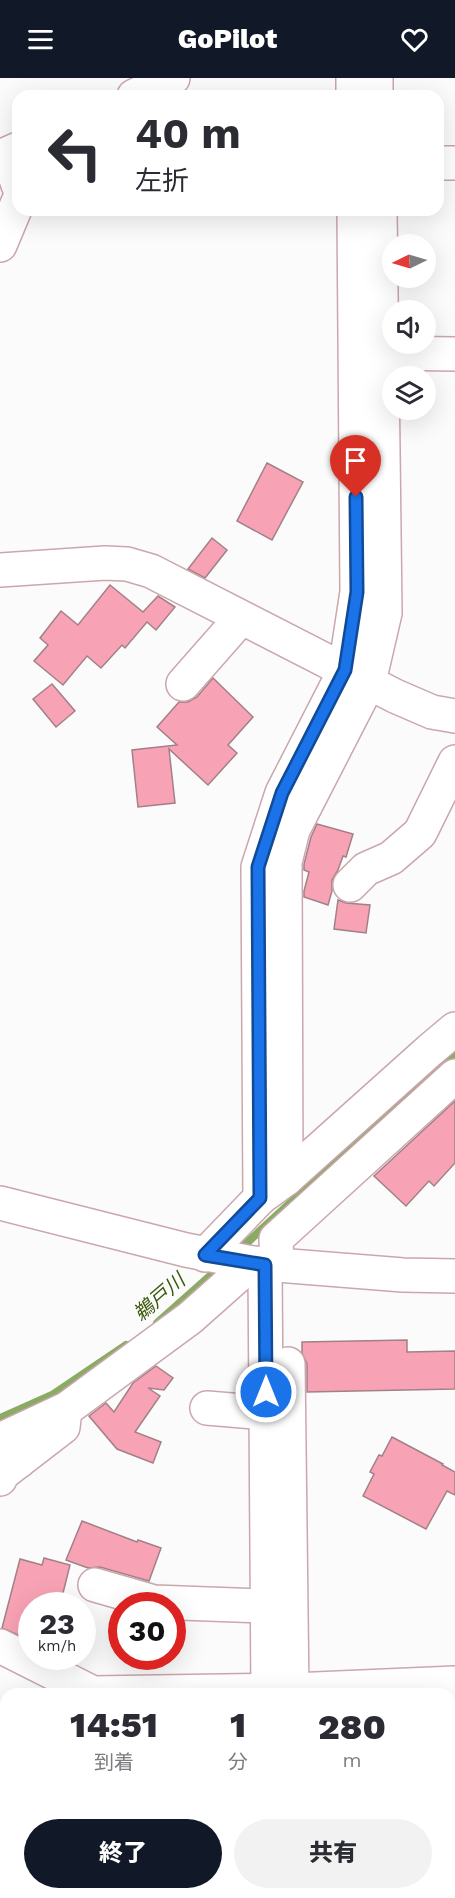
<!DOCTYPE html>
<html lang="ja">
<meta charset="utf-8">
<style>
:root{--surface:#fff;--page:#f2f2f3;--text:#2b2b33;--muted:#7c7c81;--accent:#111827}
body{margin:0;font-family:"Work Sans","Noto Sans JP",sans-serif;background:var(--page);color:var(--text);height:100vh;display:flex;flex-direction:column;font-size:22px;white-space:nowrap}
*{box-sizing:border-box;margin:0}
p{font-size:20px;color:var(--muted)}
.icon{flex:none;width:33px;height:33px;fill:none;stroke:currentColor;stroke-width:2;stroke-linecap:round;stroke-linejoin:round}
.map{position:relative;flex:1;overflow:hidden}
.drawer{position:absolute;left:0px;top:1610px;width:456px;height:212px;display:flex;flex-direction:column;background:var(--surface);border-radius:18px 18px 0 0;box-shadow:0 6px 24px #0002}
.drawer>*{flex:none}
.top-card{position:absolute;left:12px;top:12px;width:432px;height:126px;border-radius:18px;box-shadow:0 6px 24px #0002;background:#fff;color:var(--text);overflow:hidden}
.needle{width:39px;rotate:265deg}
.tools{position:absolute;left:382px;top:156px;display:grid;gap:12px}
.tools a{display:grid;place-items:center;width:54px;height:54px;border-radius:50%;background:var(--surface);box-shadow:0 6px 24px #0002;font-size:30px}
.speed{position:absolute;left:18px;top:1514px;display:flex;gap:12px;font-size:30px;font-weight:700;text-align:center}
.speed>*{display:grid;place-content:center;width:78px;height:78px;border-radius:50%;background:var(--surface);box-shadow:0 6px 24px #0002;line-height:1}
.speed small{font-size:15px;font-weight:400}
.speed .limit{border:9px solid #d22;background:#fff;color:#111}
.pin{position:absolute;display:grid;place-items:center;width:51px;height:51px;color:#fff;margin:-62px -26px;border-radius:50% 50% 50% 0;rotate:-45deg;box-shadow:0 0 6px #0007}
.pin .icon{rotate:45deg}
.me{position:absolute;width:66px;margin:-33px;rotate:0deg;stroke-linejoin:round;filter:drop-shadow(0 0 4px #0008)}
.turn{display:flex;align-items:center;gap:21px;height:126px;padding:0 24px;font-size:27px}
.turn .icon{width:78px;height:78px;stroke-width:2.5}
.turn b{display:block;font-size:42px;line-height:51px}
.eta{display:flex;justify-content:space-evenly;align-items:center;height:102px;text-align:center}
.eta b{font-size:36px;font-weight:800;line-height:42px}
.cta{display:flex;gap:12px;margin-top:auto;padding:12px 24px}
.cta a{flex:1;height:69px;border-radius:36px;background:var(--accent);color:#fff;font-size:24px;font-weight:800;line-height:69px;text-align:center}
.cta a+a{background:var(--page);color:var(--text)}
header{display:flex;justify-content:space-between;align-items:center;height:78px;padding:0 24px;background:var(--accent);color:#fff;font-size:27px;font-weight:800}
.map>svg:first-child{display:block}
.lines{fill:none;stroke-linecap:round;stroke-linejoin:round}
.stream{stroke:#8bab65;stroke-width:8}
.building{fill:#f8a3b5;stroke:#a28087;stroke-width:1.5}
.minor-casing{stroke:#caa7ad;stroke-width:36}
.major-casing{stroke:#caa7ad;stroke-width:36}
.minor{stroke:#fff;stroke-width:33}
.major{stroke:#fff;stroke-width:33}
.route-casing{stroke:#114b97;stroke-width:15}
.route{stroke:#1a73e8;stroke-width:10}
.labels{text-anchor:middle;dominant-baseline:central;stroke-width:5;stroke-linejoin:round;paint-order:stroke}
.water-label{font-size:20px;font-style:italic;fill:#3c580b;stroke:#fbfbfb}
</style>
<header><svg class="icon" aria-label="menu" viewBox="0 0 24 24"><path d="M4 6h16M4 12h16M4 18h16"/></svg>GoPilot<svg class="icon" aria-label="heart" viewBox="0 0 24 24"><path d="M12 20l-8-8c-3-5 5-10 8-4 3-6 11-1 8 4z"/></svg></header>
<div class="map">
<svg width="455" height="1820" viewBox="0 0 455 1820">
<rect width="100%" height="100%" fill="#fbfbfb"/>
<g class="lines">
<!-- stream -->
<g class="stream">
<path d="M 238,1173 L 399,1025 L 455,977"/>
<path d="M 157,1245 L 220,1189"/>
<path d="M 0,1340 L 52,1317 L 126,1267"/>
</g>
</g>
<!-- building -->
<g class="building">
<path d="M 267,385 L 303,404 L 272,462 L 237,443 Z"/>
<path d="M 212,460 L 227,472 L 205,500 L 188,491 Z"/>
<path d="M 110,507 L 143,534 L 158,518 L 175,529 L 156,552 L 147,544 L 125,570 L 122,567 L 101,590 L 87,578 L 63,607 L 34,583 L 48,567 L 40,560 L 61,533 L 78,547 Z"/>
<path d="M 213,600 L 253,639 L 228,667 L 237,675 L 208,707 L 169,671 L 175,725 L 138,729 L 132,672 L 177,667 L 157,649 L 179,624 L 188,624 L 197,619 Z"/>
<path d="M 52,606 L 75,633 L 56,649 L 33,621 Z"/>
<path d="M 317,746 L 353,756 L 346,779 L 343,778 L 338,792 L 332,802 L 332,813 L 328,827 L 304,819 L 304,813 L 309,794 L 304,792 L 304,786 L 311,759 Z"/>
<path d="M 338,822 L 346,825 L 370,827 L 366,855 L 334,851 Z"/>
<path d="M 455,1023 L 455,1085 L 434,1108 L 429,1103 L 406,1128 L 374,1098 Z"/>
<path d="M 407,1262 L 407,1274 L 455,1273 L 455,1311 L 307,1314 L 307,1286 L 302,1275 L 302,1264 Z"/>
<path d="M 156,1288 L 173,1300 L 164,1312 L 148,1310 L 160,1318 L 135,1354 L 161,1364 L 153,1385 L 117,1371 L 89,1338 L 106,1325 L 114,1334 L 133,1305 Z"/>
<path d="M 392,1359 L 443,1386 L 442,1387 L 455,1394 L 455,1417 L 447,1413 L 426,1451 L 363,1418 L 374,1396 L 370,1394 L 379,1377 L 382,1378 Z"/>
<path d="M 82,1443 L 137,1464 L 138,1462 L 161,1470 L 149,1503 L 100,1489 L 88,1490 L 66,1482 Z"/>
<path d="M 44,1480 L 70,1487 L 60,1527 L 32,1527 L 32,1563 L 2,1550 L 20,1481 L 42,1487 Z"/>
</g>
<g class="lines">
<!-- minor casing -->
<g class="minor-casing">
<g id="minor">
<path d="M 353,0 L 353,18"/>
<path d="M 376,0 L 376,18"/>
<path d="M 8,76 L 18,107"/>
<path d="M 438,85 L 455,85"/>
<path d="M 0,167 L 18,124"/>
<path d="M 383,275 L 455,276"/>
<path d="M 0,492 L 105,485 L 127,486 L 151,493 L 395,618 L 432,634 L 455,638"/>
<path d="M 183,606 L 241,540"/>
<path d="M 350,807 L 366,791 L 391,780 L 420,755 L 455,684"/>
<path d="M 286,1101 L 430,972 L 455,951"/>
<path d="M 260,1120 L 286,1101 L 285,784 L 293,752 L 369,604 L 385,535 L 380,132"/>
<path d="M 0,1125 L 186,1172 L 252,1185 L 403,1197 L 455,1198"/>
<path d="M 205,1177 L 260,1120 L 258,789 L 282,715 L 345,592 L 357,514 L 354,132"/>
<path d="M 265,1187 L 268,1616"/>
<path d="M 277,1188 L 276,1161 L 455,998"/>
<path d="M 288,1286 L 292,1616"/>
<path d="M 207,1330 L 266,1335"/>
<path d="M 19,1383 L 4,1360 L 64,1332"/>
<path d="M 0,1401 L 2,1396 L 63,1349 L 65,1332 L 190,1240 L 252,1185"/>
<path d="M 95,1507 L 154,1524 L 266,1528"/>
<path d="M 0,1568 L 93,1615 L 292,1612 L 455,1605"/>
<path d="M 271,1815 L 271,1820"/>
<path d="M 295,1815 L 295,1820"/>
</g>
</g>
<!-- major casing -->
<g class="major-casing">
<g id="major">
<path d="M 134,18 L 173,0"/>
<path d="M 0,79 L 18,71"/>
</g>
</g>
<!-- minor -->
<use href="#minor" class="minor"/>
<!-- major -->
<use href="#major" class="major"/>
</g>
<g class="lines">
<!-- route casing -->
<g class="route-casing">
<path id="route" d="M 266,1314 L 265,1187 L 205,1177 L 260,1120 L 258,789 L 282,715 L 345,592 L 357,514 L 356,419"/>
</g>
<!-- route -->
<use href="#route" class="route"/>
</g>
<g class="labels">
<!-- water labels -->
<g class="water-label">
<text transform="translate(159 1219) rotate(-41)">鵜戸川</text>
</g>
</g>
</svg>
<div class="tools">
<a><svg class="needle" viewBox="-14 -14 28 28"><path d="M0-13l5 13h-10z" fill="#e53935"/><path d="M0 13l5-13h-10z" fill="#7c7c81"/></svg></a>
<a><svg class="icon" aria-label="sound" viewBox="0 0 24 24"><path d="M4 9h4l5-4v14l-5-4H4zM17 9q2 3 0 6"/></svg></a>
<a><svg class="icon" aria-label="layers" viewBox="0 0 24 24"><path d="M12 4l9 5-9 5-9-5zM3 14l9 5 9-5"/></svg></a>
</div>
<div class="speed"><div>23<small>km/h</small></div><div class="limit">30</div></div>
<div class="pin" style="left:356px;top:419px;background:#d93025"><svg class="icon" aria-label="arrive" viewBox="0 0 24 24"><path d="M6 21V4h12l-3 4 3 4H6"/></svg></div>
<svg class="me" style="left:266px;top:1314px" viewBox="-20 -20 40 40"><circle r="17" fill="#1a73e8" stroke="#fff" stroke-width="3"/><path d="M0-11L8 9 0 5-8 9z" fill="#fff"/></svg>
<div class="top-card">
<div class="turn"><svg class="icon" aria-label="left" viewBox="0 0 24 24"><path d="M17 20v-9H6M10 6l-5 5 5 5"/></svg><div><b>40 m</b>左折</div></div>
</div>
<section class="drawer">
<div class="eta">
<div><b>14:51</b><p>到着</p></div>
<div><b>1</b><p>分</p></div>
<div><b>280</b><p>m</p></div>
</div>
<div class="cta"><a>終了</a><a>共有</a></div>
</section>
</div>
